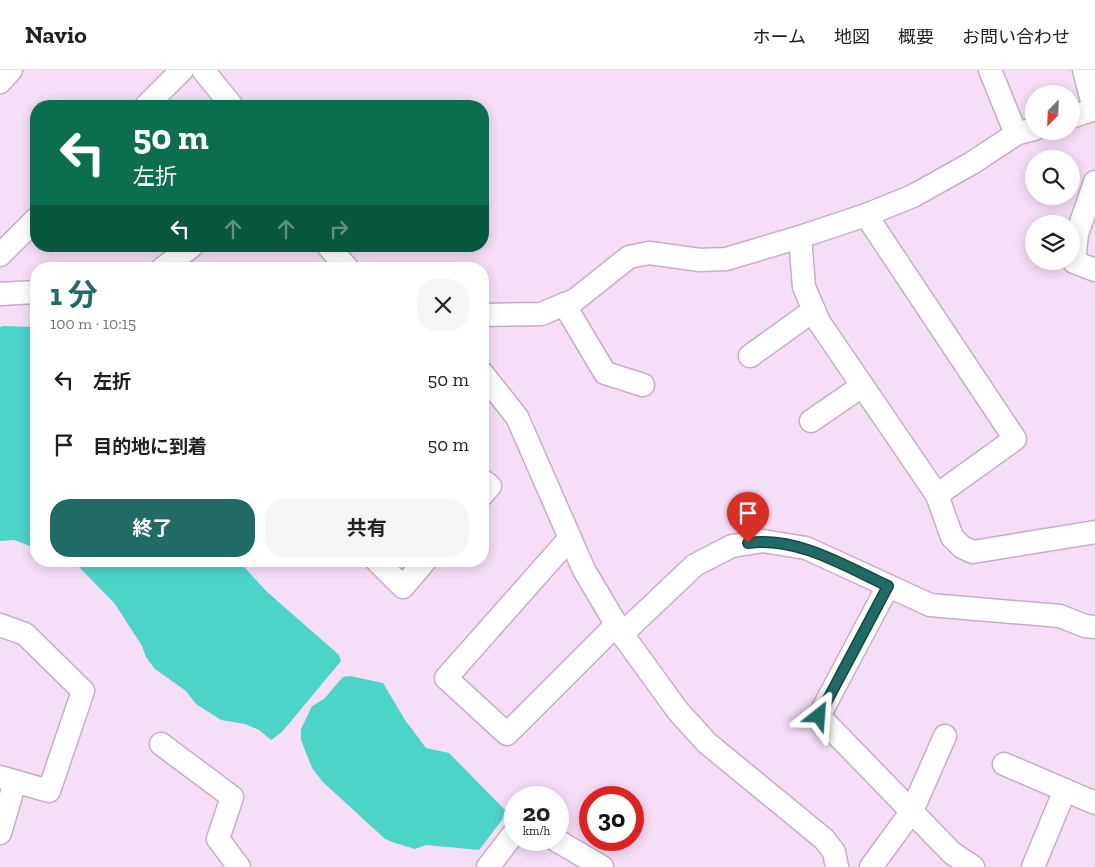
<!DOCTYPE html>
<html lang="ja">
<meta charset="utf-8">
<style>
:root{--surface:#fff;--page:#f6f6f6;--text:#202124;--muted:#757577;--line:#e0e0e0;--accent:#216b65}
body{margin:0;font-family:"Zilla Slab","Noto Sans JP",serif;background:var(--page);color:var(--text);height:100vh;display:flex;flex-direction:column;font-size:19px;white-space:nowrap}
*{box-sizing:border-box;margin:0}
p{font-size:16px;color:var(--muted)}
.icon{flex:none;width:28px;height:28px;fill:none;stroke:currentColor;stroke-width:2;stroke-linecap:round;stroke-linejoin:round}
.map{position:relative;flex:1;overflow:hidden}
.drawer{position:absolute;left:30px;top:192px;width:459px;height:305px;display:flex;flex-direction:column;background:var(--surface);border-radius:20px;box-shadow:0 2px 12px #0003}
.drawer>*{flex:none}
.banner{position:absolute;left:30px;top:30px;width:459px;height:152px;border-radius:20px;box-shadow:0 2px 12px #0003;background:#0b6e4f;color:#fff;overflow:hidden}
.needle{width:32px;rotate:203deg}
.controls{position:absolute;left:1025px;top:15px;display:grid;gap:10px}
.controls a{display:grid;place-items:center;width:55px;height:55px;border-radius:50%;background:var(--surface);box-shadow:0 2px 12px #0003;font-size:25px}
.speed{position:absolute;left:504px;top:716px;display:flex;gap:10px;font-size:25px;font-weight:700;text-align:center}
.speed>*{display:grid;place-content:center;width:65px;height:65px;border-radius:50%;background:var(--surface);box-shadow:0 2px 12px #0003;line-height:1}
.speed small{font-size:12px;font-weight:400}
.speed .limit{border:8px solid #d22;background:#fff;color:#111}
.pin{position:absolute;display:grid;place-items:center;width:42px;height:42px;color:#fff;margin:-51px -21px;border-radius:50% 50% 50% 0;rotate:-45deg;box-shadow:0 0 5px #0007}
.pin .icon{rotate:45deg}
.me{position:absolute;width:55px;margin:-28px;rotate:28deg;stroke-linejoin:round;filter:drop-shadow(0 0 4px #0008)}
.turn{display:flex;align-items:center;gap:18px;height:105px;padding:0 20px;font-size:22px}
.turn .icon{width:65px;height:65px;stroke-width:2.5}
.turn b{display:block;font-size:35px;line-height:42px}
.lanes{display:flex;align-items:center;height:48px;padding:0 20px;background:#0003;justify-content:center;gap:25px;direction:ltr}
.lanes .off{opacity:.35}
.round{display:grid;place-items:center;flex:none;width:52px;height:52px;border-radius:20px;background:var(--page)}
.head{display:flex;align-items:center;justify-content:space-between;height:85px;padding:0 20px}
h1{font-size:30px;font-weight:700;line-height:38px;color:var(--accent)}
.action{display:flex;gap:10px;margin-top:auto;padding:10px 20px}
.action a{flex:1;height:58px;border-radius:20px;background:var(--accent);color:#fff;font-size:20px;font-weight:700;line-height:58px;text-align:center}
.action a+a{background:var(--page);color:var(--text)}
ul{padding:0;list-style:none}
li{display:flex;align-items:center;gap:15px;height:65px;padding:0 20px}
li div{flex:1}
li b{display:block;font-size:19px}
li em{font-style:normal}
header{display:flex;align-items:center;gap:30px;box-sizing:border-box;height:70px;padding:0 25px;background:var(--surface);border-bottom:1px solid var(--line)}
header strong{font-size:24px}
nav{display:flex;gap:28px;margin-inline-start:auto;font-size:18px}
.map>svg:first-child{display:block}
.water{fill:#4cd4c8}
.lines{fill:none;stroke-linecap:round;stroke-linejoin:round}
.street-casing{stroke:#c5afc6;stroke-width:25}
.street{stroke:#fff;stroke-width:22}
.route-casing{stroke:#154642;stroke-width:12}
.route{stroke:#216b65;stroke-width:9}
</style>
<header>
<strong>Navio</strong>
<nav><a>ホーム</a><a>地図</a><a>概要</a><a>お問い合わせ</a></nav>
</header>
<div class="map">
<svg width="1095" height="797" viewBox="0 0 1095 797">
<rect width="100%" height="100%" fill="#f5def6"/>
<!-- water -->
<g class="water">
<path d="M 4,256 L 36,257 L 36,478 L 14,470 L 0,471 L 0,257 Z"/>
<path d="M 68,491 L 239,491 L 266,521 L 339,585 L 341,591 L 282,662 L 271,670 L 259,660 L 245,654 L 221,650 L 196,634 L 186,621 L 155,599 L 146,587 L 142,576 L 115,534 L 79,497 Z"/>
<path d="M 350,606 L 383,613 L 405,650 L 426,678 L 449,683 L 505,740 L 502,750 L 479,780 L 426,775 L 415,779 L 395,773 L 385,769 L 323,712 L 312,698 L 301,670 L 301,659 L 312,636 L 324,629 L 343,607 Z"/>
</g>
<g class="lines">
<!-- street casing -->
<g class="street-casing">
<g id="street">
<path d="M 203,0 L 232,36"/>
<path d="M 990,0 L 1016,64"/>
<path d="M 1084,0 L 1094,39"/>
<path d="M 0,12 L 11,0"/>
<path d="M 146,36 L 182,0"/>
<path d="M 1071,47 L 1095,39"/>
<path d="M 1095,112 L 1077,164 L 1074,192 L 1095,200"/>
<path d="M 866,145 L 1015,369 L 937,425"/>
<path d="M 800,167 L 804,217 L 819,252 L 937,425 L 952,467 L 962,477 L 973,482 L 1095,462"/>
<path d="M 328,176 L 348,199"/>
<path d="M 0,185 L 36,149"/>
<path d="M 162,199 L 192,176"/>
<path d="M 0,224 L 36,222"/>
<path d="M 564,234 L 605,303 L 643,315"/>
<path d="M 482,245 L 541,244 L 575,230 L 629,187 L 649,183 L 700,190 L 726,189 L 800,167 L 866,145 L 913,126 L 972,93 L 1016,64 L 1034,59"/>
<path d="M 750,286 L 814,240"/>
<path d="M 482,303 L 517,347 L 584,500 L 622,564 L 678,641 L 707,673 L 824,769 L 834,782 L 837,797"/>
<path d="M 811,351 L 862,316"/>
<path d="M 482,410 L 490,416 L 482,425"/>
<path d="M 570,468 L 446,608 L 507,664 L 616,555"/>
<path d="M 377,491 L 403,517 L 425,491"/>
<path d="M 888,516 L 819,646 L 952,783 L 973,797"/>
<path d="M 0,555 L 25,564 L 83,621 L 49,721 L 0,707"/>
<path d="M 622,564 L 695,495 L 732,476 L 763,471 L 806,478 L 930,535 L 1060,546 L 1085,556 L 1095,557"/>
<path d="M 161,674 L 232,727 L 218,769 L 239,797"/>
<path d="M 1004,694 L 1095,733"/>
<path d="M 0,763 L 15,712"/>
<path d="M 556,770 L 602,797"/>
<path d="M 488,797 L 515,762"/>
<path d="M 871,797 L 912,741 L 945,666"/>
<path d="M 1033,797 L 1065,720"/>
</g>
</g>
<!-- street -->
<use href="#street" class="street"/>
</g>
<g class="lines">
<!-- route casing -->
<g class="route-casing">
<path id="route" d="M 748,473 C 797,466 845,496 888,516 L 819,646"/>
</g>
<!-- route -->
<use href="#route" class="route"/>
</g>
</svg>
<div class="controls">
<a><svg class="needle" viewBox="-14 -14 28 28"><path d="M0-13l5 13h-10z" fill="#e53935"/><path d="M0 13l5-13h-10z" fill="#757577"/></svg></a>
<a><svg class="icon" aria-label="search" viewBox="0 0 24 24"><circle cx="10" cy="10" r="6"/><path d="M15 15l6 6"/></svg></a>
<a><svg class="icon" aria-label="layers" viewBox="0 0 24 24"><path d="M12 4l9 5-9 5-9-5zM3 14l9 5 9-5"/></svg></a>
</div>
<div class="speed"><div>20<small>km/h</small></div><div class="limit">30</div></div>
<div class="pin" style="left:748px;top:473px;background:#d93025"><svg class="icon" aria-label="arrive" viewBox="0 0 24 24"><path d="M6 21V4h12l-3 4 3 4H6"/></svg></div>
<svg class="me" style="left:819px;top:646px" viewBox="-20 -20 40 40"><path d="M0-17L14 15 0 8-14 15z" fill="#216b65" stroke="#fff" stroke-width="4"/></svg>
<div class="banner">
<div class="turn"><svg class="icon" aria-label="left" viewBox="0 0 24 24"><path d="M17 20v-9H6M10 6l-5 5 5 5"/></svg><div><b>50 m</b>左折</div></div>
<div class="lanes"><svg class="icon" aria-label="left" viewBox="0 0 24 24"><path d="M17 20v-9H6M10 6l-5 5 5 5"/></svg><svg class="icon off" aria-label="ahead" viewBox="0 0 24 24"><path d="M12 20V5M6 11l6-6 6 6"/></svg><svg class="icon off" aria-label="ahead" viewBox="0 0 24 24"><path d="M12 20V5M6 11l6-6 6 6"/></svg><svg class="icon off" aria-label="right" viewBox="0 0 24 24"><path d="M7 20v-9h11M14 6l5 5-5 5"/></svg></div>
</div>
<section class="drawer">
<div class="head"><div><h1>1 分</h1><p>100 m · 10:15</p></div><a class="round"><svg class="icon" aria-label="close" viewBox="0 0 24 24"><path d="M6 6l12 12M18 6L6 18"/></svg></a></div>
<ul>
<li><svg class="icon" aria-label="left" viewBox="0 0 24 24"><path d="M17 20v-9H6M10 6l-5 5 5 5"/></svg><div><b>左折</b></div><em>50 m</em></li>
<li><svg class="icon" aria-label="arrive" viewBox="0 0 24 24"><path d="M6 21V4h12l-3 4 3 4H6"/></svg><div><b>目的地に到着</b></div><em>50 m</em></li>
</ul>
<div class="action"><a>終了</a><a>共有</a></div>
</section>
</div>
